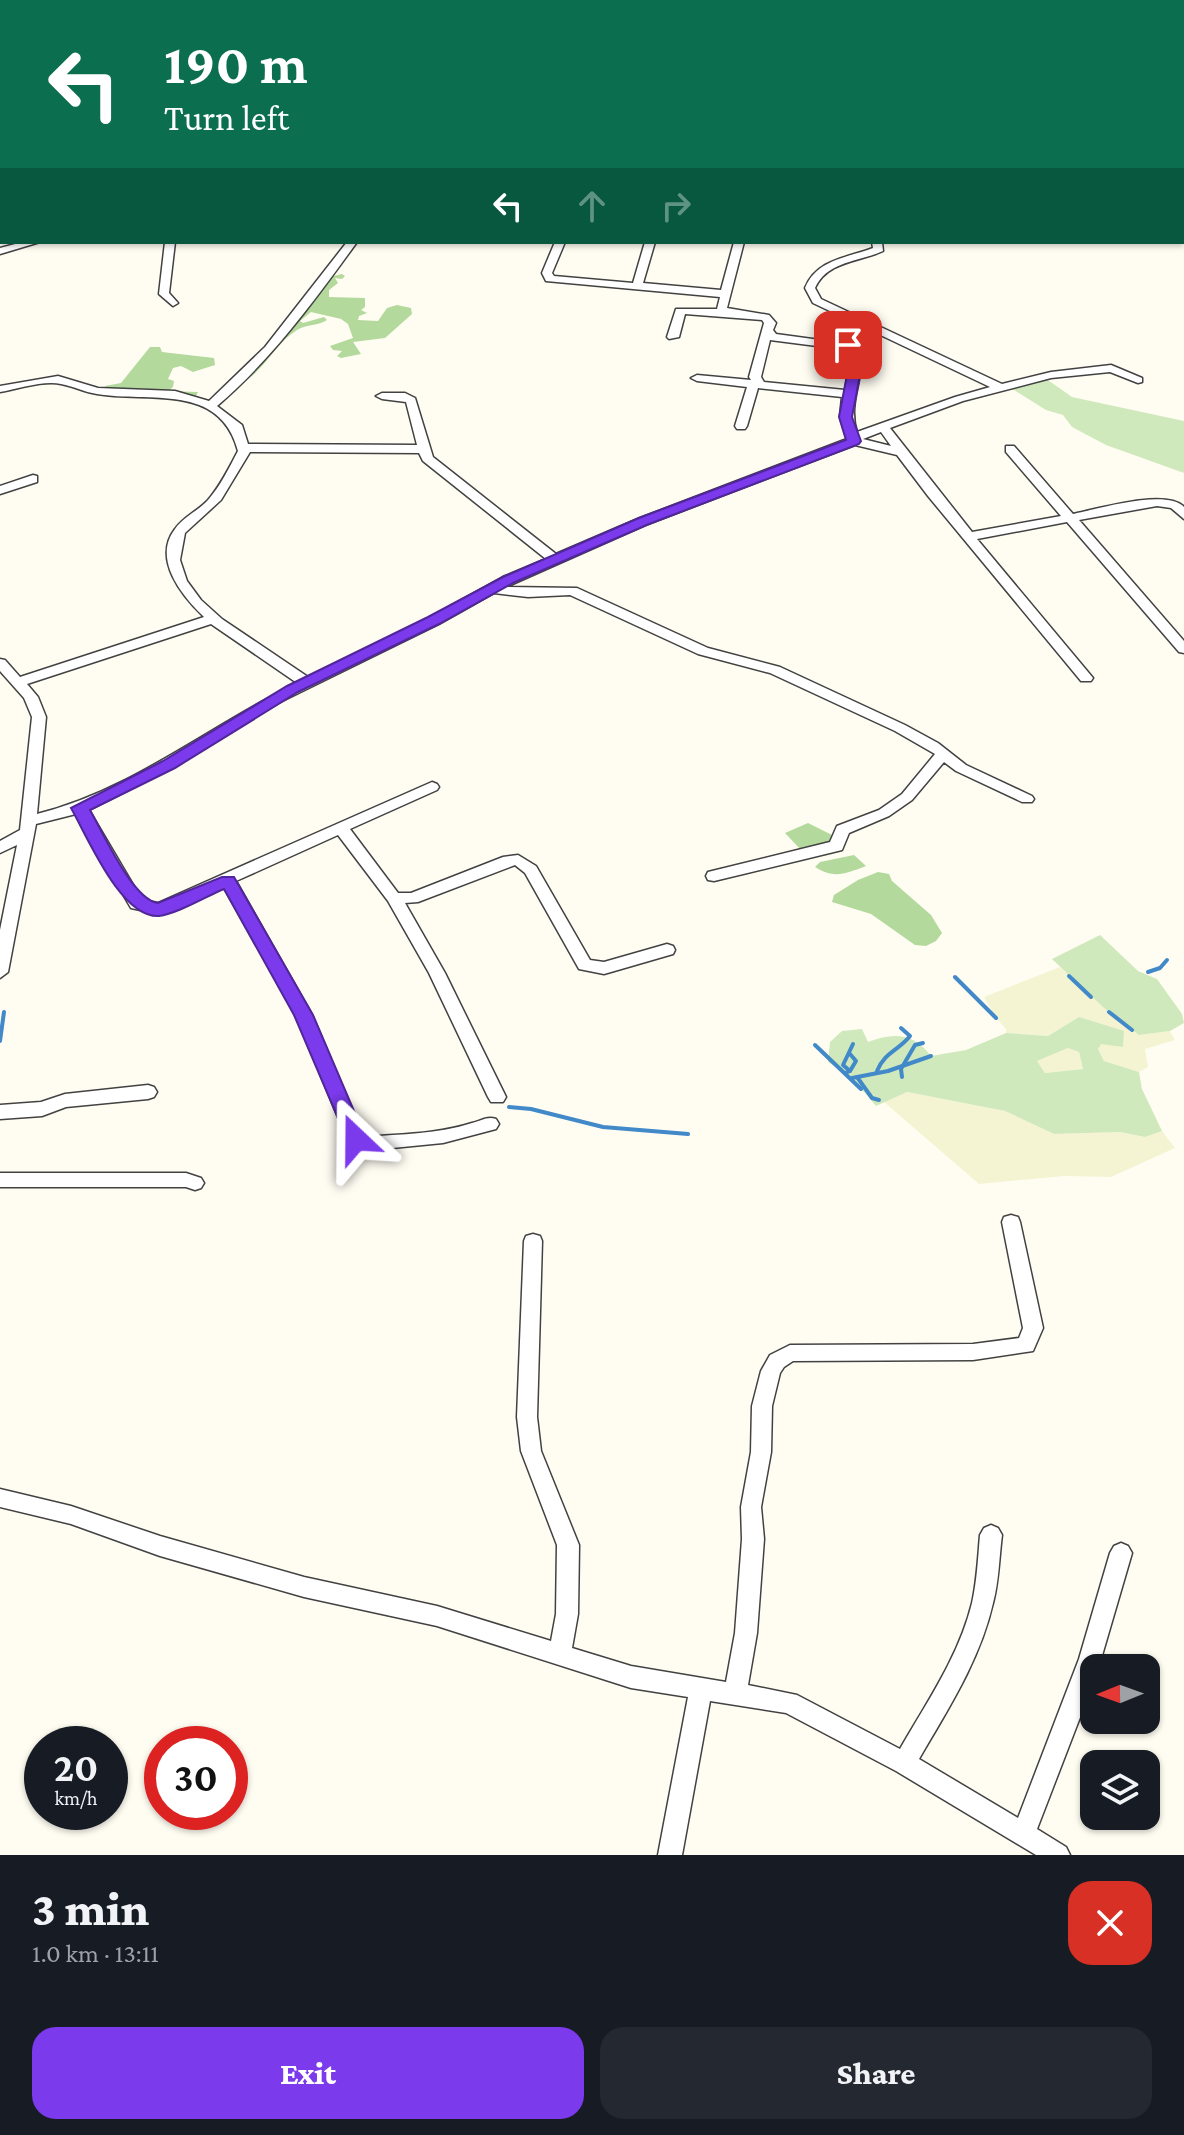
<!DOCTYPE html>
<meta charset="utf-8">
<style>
:root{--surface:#171b24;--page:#242831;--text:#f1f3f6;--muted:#9ea1a6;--accent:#7c3aed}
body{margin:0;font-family:"Crimson Pro",serif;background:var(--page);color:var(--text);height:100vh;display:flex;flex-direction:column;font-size:30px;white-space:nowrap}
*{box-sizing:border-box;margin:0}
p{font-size:26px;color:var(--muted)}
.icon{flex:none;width:44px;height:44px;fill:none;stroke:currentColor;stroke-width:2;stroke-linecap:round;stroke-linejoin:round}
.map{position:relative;height:1855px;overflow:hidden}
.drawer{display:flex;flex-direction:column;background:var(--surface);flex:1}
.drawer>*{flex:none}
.hud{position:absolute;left:0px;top:0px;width:1184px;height:244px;box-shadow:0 2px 6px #0004;background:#0b6e4f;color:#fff;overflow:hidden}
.needle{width:52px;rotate:269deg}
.controls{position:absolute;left:1080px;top:1654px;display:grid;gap:16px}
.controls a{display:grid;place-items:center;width:80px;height:80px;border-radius:16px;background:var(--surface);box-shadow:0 2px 6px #0004;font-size:40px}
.speed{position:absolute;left:24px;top:1726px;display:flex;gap:16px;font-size:40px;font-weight:700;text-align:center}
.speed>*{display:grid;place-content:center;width:104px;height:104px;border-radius:50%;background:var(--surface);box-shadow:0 2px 6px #0004;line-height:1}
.speed small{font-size:20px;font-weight:400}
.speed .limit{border:12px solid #d22;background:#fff;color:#111}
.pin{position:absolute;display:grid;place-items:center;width:68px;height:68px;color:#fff;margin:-34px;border-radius:16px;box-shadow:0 4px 12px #0006}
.me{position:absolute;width:88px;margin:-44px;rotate:337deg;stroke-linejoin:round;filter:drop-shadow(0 0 6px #0008)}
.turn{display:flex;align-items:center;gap:28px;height:168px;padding:0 32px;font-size:36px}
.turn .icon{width:104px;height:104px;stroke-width:2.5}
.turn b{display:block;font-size:56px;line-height:68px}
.lanes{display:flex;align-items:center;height:76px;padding:0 32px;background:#0003;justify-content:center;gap:40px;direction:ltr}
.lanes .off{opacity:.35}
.round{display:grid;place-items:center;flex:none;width:84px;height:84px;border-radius:24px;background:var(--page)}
.headline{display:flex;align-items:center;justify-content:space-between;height:136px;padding:0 32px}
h1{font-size:48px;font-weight:800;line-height:60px}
.action{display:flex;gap:16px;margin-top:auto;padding:16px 32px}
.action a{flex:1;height:92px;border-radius:24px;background:var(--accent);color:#fff;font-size:32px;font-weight:800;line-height:92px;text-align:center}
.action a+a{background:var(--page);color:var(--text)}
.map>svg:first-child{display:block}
.farmland{fill:#f4f4d2}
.green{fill:#d0e9bc;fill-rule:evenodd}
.forest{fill:#b3d99c}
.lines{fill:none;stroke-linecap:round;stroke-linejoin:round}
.stream-far1{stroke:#4189c9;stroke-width:2}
.stream{stroke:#4189c9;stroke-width:4}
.minor-casing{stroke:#424242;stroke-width:3}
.minor{fill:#fff;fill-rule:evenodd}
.route{fill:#7c3aed;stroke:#51269a;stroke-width:2}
</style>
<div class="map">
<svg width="1184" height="1855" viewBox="0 0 1184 1855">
<rect width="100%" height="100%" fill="#fffdf2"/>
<!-- farmland -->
<g class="farmland">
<path d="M 1060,967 L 1104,1008 L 1139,1035 L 1170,1031 L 1175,1040 L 1145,1049 L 1148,1067 L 1139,1072 L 1104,1061 L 1098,1049 L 1100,1043 L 1079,1017 L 1048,1036 L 1006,1033 L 1006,1029 L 996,1018 L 984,997 Z"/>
<path d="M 1068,1048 L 1079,1052 L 1083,1069 L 1045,1073 L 1037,1061 Z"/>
<path d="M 906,1092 L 1005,1111 L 1054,1134 L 1120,1132 L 1145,1137 L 1162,1131 L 1175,1148 L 1111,1177 L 1065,1176 L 979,1184 L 884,1102 Z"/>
</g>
<!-- green -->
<g class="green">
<path d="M 1045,378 L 1072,397 L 1184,421 L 1184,473 L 1106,445 L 1072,427 L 1063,415 L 1046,410 L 1009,387 Z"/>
<path d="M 1100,935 L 1138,971 L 1157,979 L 1182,1014 L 1184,1023 L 1170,1031 L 1139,1035 L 1104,1008 L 1052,959 Z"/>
<path d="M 1079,1017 L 1124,1031 L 1123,1047 L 1101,1044 L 1098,1049 L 1104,1061 L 1139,1072 L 1142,1089 L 1162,1131 L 1145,1137 L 1120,1132 L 1054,1134 L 1005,1111 L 907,1092 L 876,1106 L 852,1078 L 828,1062 L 830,1042 L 842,1031 L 862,1029 L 868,1042 C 894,1032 914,1033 931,1056 L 966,1050 L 1006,1033 L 1048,1036 ZM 1068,1048 L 1079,1052 L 1083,1069 L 1045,1073 L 1037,1061 Z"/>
</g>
<!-- forest -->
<g class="forest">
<path d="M 342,274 L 345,276 L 342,279 L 335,278 L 338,283 L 329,290 L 329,297 L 365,298 L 365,307 L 361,310 L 367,313 L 359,316 L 358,320 L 378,321 L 387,308 L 397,305 L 411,308 L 412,314 L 385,338 L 353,342 L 361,354 L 341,358 L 337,356 L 342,351 L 333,350 L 330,346 L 353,338 L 348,324 L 341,319 L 311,312 L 300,321 L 303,323 L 324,317 L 327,320 C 318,326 307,324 297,330 C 271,346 260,382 229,387 L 325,278 Z"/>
<path d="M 150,347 L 160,347 L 162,352 L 214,358 L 215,365 L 193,372 L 181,366 L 173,368 L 168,379 L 174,381 L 173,387 L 168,391 L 198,392 L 196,396 L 180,399 L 116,397 L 105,386 L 121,383 Z"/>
<path d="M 808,823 L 840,839 L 803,852 L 785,833 Z"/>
<path d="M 854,855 L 866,866 C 845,874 834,879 815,867 L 820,862 Z"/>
<path d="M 878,872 L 889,874 L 892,881 L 931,915 L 942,933 L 936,941 L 926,946 L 915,945 L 871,914 L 832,902 L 834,895 L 858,880 Z"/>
</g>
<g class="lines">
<!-- stream-far1 -->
<path class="stream-far1" d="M 1168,0 L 1184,2"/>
<!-- stream -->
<g class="stream">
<path d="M 1148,972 L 1160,968 L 1167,960"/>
<path d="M 1069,976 L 1091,997"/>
<path d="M 955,977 L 996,1018"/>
<path d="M 1109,1012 L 1132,1030"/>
<path d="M 0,1041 L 4,1012"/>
<path d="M 815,1045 L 861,1089"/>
<path d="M 850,1054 L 856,1061 L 850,1071"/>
<path d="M 877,1071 C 885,1052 898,1051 910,1036 L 901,1028"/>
<path d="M 845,1073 L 850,1071 L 843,1065 L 853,1044"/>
<path d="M 857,1077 L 872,1098 L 879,1100"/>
<path d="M 902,1077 L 901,1069 L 915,1045 L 923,1043"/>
<path d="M 852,1078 L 888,1071 L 931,1056"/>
<path d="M 509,1107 L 531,1109 L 603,1127 L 688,1134"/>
</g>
<!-- minor casing -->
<g class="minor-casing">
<g id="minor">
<path d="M 9,0 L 17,0 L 18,2 L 10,2 Z"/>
<path d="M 142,0 L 152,0 L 153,2 L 143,2 Z"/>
<path d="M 200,0 L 210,0 L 211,2 L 201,2 Z"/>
<path d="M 434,0 L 444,0 L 445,2 L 435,2 Z"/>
<path d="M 539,0 L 549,0 L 550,2 L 540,2 Z"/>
<path d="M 663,0 L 673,0 L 674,2 L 664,2 Z"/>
<path d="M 811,0 L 821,0 L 822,2 L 812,2 Z"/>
<path d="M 1055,0 L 1067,0 L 1069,2 L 1057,2 Z"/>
<path d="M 2,37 L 2,43 L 0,44 L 0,38 Z"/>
<path d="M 0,54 L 2,55 L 2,63 L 0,62 Z"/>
<path d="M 23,242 L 40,242 L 0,254 L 0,248 Z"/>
<path d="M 165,242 L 175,242 L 169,293 L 178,303 L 173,306 L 159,294 Z"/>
<path d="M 347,242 L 357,242 C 315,300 272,359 217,406 L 242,425 L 248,444 L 417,445 L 406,402 L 382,399 L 376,396 L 382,393 L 405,393 L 415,398 L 433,457 L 556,554 L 640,518 L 847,439 L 840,417 L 842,397 L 758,388 L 747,426 L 745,429 L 737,429 L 735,426 L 747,387 L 697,381 L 691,378 L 697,375 L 751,380 L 749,377 L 764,323 L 762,320 L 685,314 L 679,337 L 669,339 L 667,337 L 676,309 L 717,309 L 720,297 L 546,281 L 542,273 L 555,242 L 565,242 L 552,273 L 554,276 L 633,283 L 645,242 L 655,242 L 643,283 L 721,290 L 734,242 L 744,242 L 727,308 L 769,315 L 776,323 L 773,330 L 776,334 L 857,345 C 870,372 846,399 857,432 L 955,397 L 990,387 L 813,303 L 805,288 C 817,259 847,258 873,248 L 872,242 L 882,242 L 883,251 C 859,262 827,261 815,288 L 821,299 L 1002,384 L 1051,372 L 1111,365 L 1142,378 L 1142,382 L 1138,383 L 1110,372 L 1051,378 L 963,401 L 890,428 L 972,532 L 1061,516 L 1006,452 L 1006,446 L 1014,446 L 1073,514 C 1097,509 1167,488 1184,507 L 1184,519 L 1171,508 L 1157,506 L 1079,520 L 1184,641 L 1184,653 L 1179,652 L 1067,522 L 977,539 L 1093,678 L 1091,681 L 1081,681 L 928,496 L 897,455 L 855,445 L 648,524 L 506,587 L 577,588 L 708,648 L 780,667 L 905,725 L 938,743 L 966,765 L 1032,796 L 1034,799 L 1032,802 L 1022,802 L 956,771 L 944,762 L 912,800 L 889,816 L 849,833 L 842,850 L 714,881 L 708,880 L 706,876 L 708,872 L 830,842 L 837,826 L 879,810 L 902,794 L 935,754 L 895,731 L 770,673 L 698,654 L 570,595 L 528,597 L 494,593 L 439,624 L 272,706 L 174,767 L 89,810 L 142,900 L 158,903 L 432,782 L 437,784 L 439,787 L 437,790 L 350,829 L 398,893 L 411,893 L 503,857 L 518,855 L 536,866 L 590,960 L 604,962 L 667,944 L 673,946 L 675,950 L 673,954 L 604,974 L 579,969 L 525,873 L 515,865 L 418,902 L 405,903 L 445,973 L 506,1097 L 503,1102 L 491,1102 L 488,1097 L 429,973 L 388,901 L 338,835 L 236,881 L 312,1015 L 363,1135 L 366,1137 C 401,1134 438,1134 472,1123 C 481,1121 487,1116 496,1119 L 499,1124 L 496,1129 L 443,1143 L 362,1151 L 356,1149 L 347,1139 L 296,1015 L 223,886 L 159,914 L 131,908 L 76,814 L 36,824 L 8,972 L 0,978 L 0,930 L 17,845 L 0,853 L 0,841 L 20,830 L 32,717 L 24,698 L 0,671 L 0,659 L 5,660 L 20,677 L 204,617 C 182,596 152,559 175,529 C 183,517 198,511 208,500 C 221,485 229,468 238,451 C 220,382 149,403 97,394 C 84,392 73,386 61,384 C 44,380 18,389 0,392 L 0,386 L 58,376 L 98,388 L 175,391 L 209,401 L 265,347 ZM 770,340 L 848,350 L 851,359 L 845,390 L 764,382 L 761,377 ZM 881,432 L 891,446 L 863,439 ZM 250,452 L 419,453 L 423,461 L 546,559 L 503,577 L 429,618 L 308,677 L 222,619 L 201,600 L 187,581 L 180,560 L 185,533 L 221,500 ZM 211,624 L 297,683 C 209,726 133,790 37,814 L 46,717 L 38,697 L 27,684 Z"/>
<path d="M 33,475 L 37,476 L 37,482 L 0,494 L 0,486 Z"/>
<path d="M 148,1085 L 154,1087 L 157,1092 L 154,1097 L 148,1099 L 66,1107 L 42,1116 L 0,1119 L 0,1105 L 41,1102 L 65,1094 Z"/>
<path d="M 0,1173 L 186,1173 L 201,1178 L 204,1183 L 201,1188 L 195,1190 L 186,1187 L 0,1187 Z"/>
<path d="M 1011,1215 L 1018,1217 L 1020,1222 L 1043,1328 L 1033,1351 L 973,1360 L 793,1361 L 784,1367 L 780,1373 L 772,1406 L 771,1452 L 761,1507 L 764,1539 L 757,1633 L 748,1685 L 797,1695 L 900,1749 C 927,1702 959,1656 972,1603 C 977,1581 978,1558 980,1535 L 984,1528 L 991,1525 L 998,1528 L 1002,1535 C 999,1558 999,1581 993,1603 C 980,1660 948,1709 919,1759 L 1018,1818 L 1079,1659 L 1110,1553 L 1114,1546 L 1121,1543 L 1128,1546 L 1132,1553 L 1101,1659 L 1097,1668 L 1094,1668 L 1094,1678 L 1089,1694 L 1037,1829 L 1066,1847 L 1070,1855 L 1036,1855 L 896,1771 L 786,1713 L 710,1701 L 682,1855 L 658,1855 L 688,1697 L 631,1688 L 437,1626 L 304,1597 L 160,1556 L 71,1524 L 0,1507 L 0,1489 L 71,1506 L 160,1536 L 304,1577 L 437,1606 L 551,1641 L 556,1614 L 557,1545 L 521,1451 L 517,1417 L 524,1241 L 526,1236 L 533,1234 L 540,1236 L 542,1241 L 537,1417 L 541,1451 L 579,1545 L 578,1614 L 572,1648 L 631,1666 L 726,1682 L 735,1633 L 742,1539 L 741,1507 L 751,1452 L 752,1406 L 761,1371 L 770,1355 L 790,1345 L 973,1344 L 1019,1338 L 1023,1328 L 1002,1222 L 1004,1217 Z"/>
</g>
</g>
<!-- minor -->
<use href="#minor" class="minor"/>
</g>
<!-- route -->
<path class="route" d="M 848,341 L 858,345 L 863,359 L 852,417 L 861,441 L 859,444 L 649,524 L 513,583 L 439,624 L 298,692 L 175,768 L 90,810 C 103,833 133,900 158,903 L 222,877 L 234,877 L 313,1015 L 366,1139 L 364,1144 L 349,1144 L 294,1015 L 224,889 C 207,896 177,914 159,916 C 121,918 88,838 71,808 L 163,761 L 287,686 L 428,617 L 503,577 L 639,518 L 846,440 L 839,417 L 850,359 L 847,349 L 841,345 Z"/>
</svg>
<div class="controls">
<a><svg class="needle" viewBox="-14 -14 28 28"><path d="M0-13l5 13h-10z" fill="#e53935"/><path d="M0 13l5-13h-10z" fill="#9ea1a6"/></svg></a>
<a><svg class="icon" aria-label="layers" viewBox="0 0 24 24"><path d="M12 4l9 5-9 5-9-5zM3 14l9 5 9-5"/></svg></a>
</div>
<div class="speed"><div>20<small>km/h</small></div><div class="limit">30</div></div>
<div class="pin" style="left:848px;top:345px;background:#d93025"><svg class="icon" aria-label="arrive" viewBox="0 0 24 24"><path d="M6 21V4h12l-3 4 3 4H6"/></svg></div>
<svg class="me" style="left:356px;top:1139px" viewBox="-20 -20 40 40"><path d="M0-17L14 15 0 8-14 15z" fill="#7c3aed" stroke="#fff" stroke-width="4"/></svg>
<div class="hud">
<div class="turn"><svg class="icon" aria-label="left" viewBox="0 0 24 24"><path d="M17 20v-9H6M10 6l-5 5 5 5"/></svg><div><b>190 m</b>Turn left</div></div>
<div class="lanes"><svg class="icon" aria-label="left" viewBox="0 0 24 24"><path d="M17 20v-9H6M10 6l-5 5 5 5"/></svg><svg class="icon off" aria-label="ahead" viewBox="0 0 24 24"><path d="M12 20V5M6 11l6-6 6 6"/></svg><svg class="icon off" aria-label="right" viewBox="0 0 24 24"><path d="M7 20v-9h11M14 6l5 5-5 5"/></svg></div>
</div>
</div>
<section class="drawer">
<div class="headline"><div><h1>3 min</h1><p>1.0 km · 13:11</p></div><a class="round" style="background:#d93025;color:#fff"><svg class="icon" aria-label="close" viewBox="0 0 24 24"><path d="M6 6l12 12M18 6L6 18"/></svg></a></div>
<div class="action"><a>Exit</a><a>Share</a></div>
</section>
